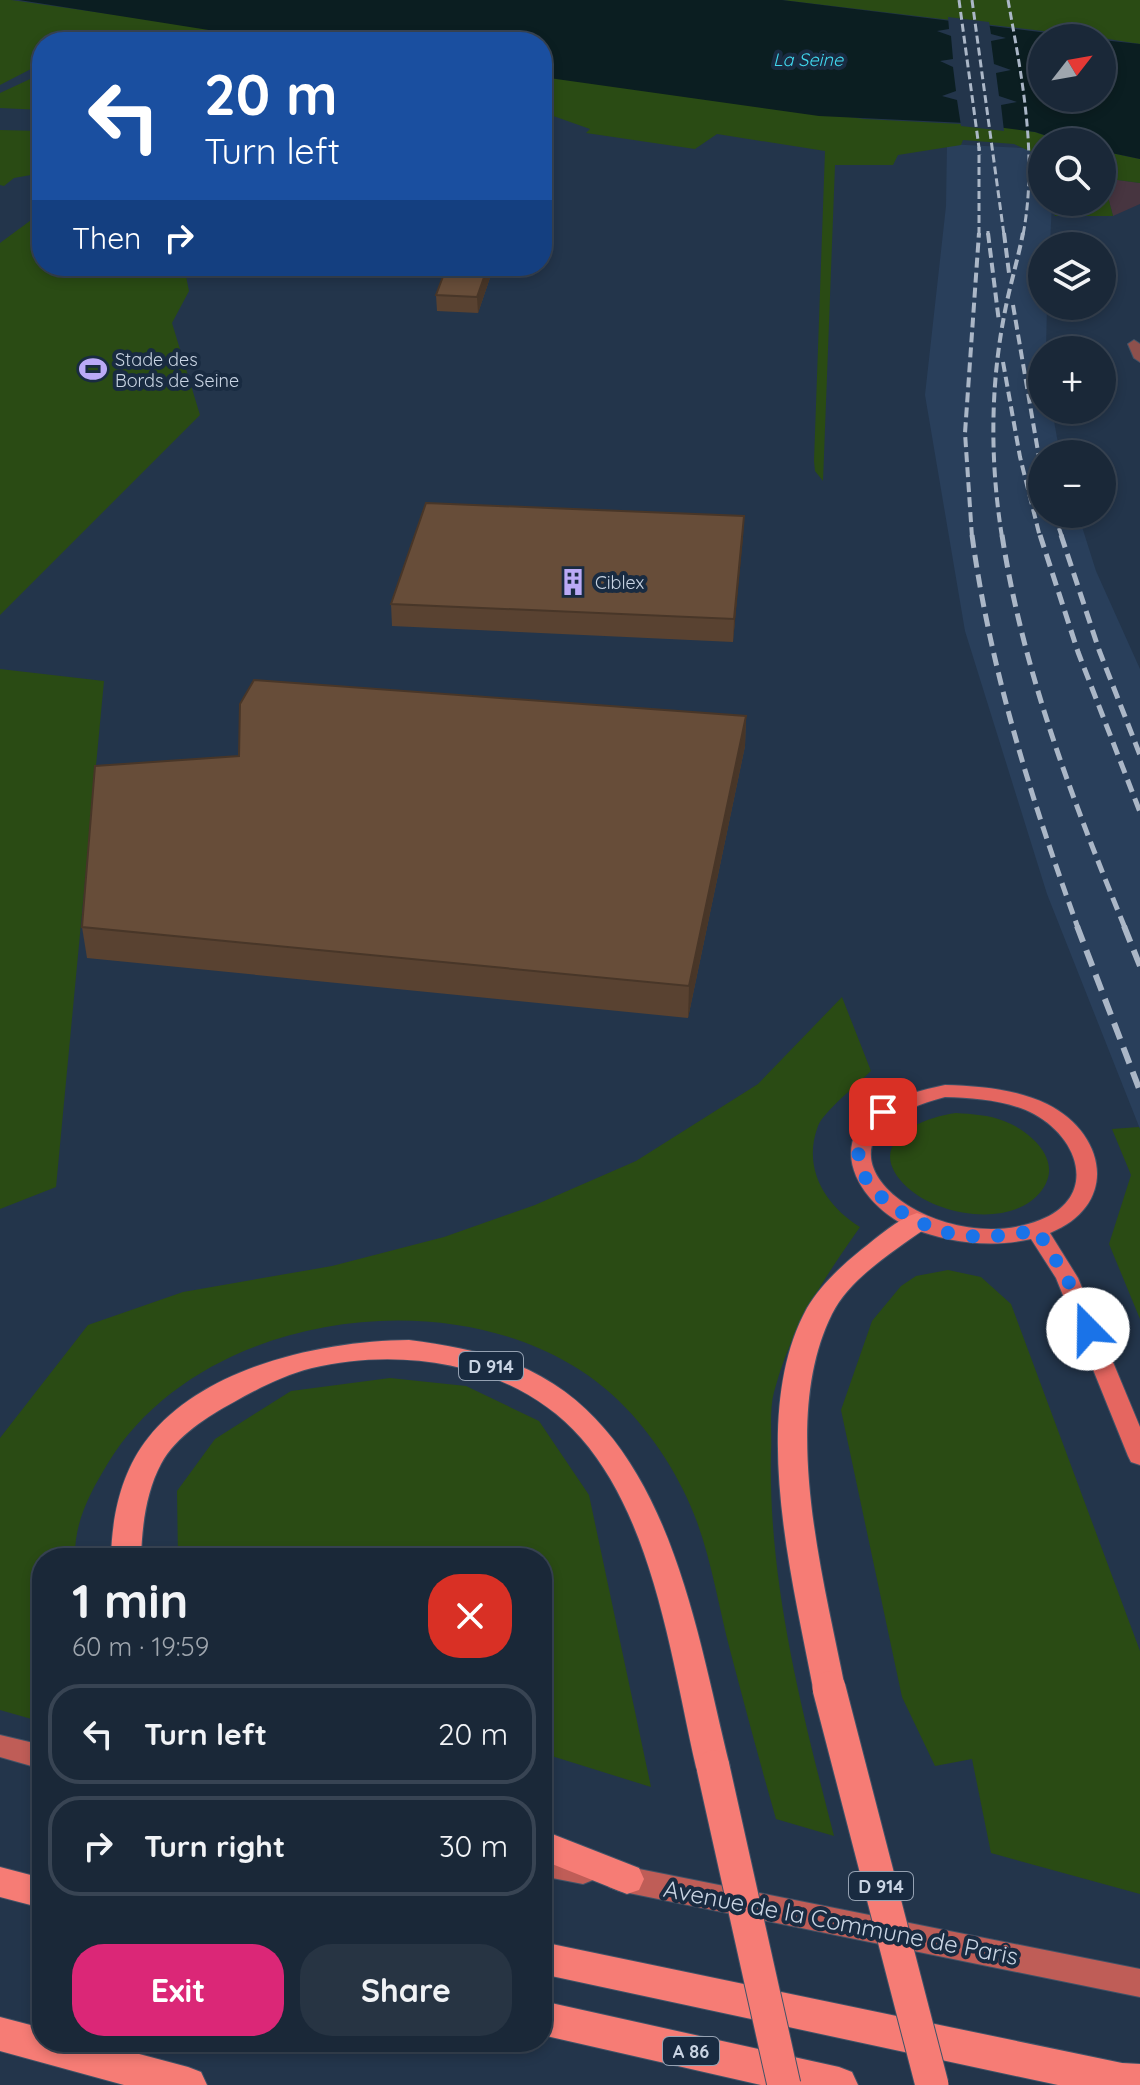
<!DOCTYPE html>
<meta charset="utf-8">
<style>
:root{--surface:#1a2838;--page:#273443;--text:#f1f3f6;--muted:#9fa6ae;--line:#384453;--accent:#db2777}
body{margin:0;font-family:Quicksand,sans-serif;background:var(--page);color:var(--text);height:100vh;display:flex;flex-direction:column;font-size:30px;white-space:nowrap}
*{box-sizing:border-box;margin:0}
p{font-size:26px;color:var(--muted)}
.icon{flex:none;width:44px;height:44px;fill:none;stroke:currentColor;stroke-width:2;stroke-linecap:round;stroke-linejoin:round}
.map{position:relative;flex:1;overflow:hidden}
.details{position:absolute;left:32px;top:1548px;width:520px;height:504px;display:flex;flex-direction:column;background:var(--surface);border-radius:32px;box-shadow:0 4px 12px #0003,0 0 0 2px var(--line)}
.details>*{flex:none}
.banner{position:absolute;left:32px;top:32px;width:520px;height:244px;border-radius:32px;box-shadow:0 4px 12px #0003,0 0 0 2px var(--line);background:#1a4fa0;color:#fff;overflow:hidden}
.needle{width:52px;rotate:59deg}
.buttons{position:absolute;left:1028px;top:24px;display:grid;gap:16px}
.buttons a{display:grid;place-items:center;width:88px;height:88px;border-radius:50%;background:var(--surface);box-shadow:0 4px 12px #0003,0 0 0 2px var(--line);font-size:40px}
.pin{position:absolute;display:grid;place-items:center;width:68px;height:68px;color:#fff;margin:-34px;border-radius:16px;box-shadow:0 4px 12px #0006}
.me{position:absolute;width:88px;margin:-44px;rotate:338deg;stroke-linejoin:round;filter:drop-shadow(0 0 6px #0008)}
.turn{display:flex;align-items:center;gap:28px;height:168px;padding:0 40px;font-size:36px}
.turn .icon{width:104px;height:104px;stroke-width:2.5}
.turn b{display:block;font-size:56px;line-height:68px}
.then{display:flex;align-items:center;height:76px;padding:0 40px;background:#0003;gap:16px;font-size:30px}
.round{display:grid;place-items:center;flex:none;width:84px;height:84px;border-radius:32px;background:var(--page)}
.headline{display:flex;align-items:center;justify-content:space-between;height:136px;padding:0 40px}
h1{font-size:48px;font-weight:700;line-height:60px}
.primary-button{display:flex;gap:16px;margin-top:auto;padding:16px 40px}
.primary-button a{flex:1;height:92px;border-radius:32px;background:var(--accent);color:#fff;font-size:32px;font-weight:700;line-height:92px;text-align:center}
.primary-button a+a{background:var(--page);color:var(--text)}
ul{padding:0;list-style:none}
li{display:flex;align-items:center;gap:24px;height:100px;margin:0 16px 12px;padding:0 24px;border:4px solid var(--line);border-radius:32px}
li div{flex:1}
li b{display:block;font-size:30px}
li em{font-style:normal}
.map>svg:first-child{display:block}
.built{fill:#293f5b}
.industrial{fill:#473540}
.green{fill:#2a4b14}
.water{fill:#0b1e21}
.pier{fill:#23354b}
.lines{fill:none;stroke-linecap:round;stroke-linejoin:round}
.street-casing{stroke:#415266;stroke-width:2}
.secondary-casing{stroke:#415266;stroke-width:2}
.primary-casing{stroke:#415266;stroke-width:2}
.highway-casing{stroke:#415266;stroke-width:2}
.street{fill:#8e504c;fill-rule:evenodd}
.secondary{fill:#bf5d57;fill-rule:evenodd}
.primary{fill:#e56660;fill-rule:evenodd}
.highway{fill:#f67c75;fill-rule:evenodd}
.rail-far3{stroke:#abb7c7;stroke-width:3;stroke-dasharray:8 4;stroke-linecap:butt}
.rail-far2{stroke:#abb7c7;stroke-width:4;stroke-dasharray:10 5;stroke-linecap:butt}
.rail-far1{stroke:#abb7c7;stroke-width:5;stroke-dasharray:13 7;stroke-linecap:butt}
.rail{stroke:#abb7c7;stroke-width:6;stroke-dasharray:17 9;stroke-linecap:butt}
.highway-bridge-casing{stroke:#415266;stroke-width:35;stroke-linecap:butt}
.highway-bridge{stroke:#f67c75;stroke-width:33}
.wall{fill:#594231}
.shaded-wall{fill:#483628}
.building{fill:#674d39;stroke:#483628;stroke-width:2}
.route{stroke:#1a73e8;stroke-width:14;stroke-dasharray:0 25.2}
.labels{text-anchor:middle;dominant-baseline:central;stroke-width:8;stroke-linejoin:round;paint-order:stroke}
.far-water-label{font-size:18px;font-style:italic;fill:#41d8ef;stroke:#192b41}
.far-poi-label{font-size:18px;fill:#c9d4e3;stroke:#192b41;text-anchor:start}
.shield{fill:#192b41;stroke:#94a1b2;stroke-width:2}
.shield-label{font-size:18px;font-weight:bold;fill:#c9d4e3}
.near-street-label{font-size:24px;fill:#c9d4e3;stroke:#192b41}
</style>
<div class="map">
<svg width="1140" height="2085" viewBox="0 0 1140 2085">
<rect width="100%" height="100%" fill="#23354b"/>
<!-- built -->
<path class="built" d="M 947,144 L 1042,149 L 1042,202 L 1052,202 L 1050,246 L 1042,246 L 1042,306 L 1047,306 L 1046,350 L 1042,350 L 1042,410 L 1052,410 L 1060,454 L 1042,454 L 1042,514 L 1078,514 L 1096,571 L 1140,669 L 1140,1129 L 1047,894 L 965,631 L 925,395 L 946,206 Z"/>
<!-- industrial -->
<path class="industrial" d="M 1103,178 L 1140,183 L 1140,204 L 1113,216 Z"/>
<!-- green -->
<g class="green">
<path d="M 0,0 L 11,0 L 308,42 L 42,42 L 42,110 L 0,108 L 0,93 L 41,74 L 31,69 L 0,85 Z"/>
<path d="M 782,0 L 1140,0 L 1140,44 L 1102,38 Z"/>
<path d="M 542,75 L 864,119 L 999,126 L 1035,132 L 1065,142 L 1042,142 L 1042,180 L 1032,152 L 1014,144 L 963,140 L 961,145 L 898,155 L 893,165 L 835,165 L 823,481 L 815,471 L 814,461 L 825,151 L 717,134 L 695,149 L 586,133 L 590,129 L 542,112 Z"/>
<path d="M 0,130 L 42,131 L 42,173 L 14,178 L 4,186 L 0,185 Z"/>
<path d="M 1102,151 L 1140,159 L 1140,183 L 1103,178 L 1113,216 L 1055,216 L 1050,202 L 1102,202 Z"/>
<path d="M 42,212 L 42,266 L 184,266 L 189,291 L 172,323 L 200,415 L 0,615 L 0,243 Z"/>
<path d="M 0,669 L 104,681 L 56,1187 L 0,1209 Z"/>
<path d="M 842,997 L 871,1071 C 858,1084 824,1111 818,1126 C 802,1168 825,1205 860,1227 C 822,1281 791,1328 774,1392 C 769,1411 772,1434 771,1453 C 768,1582 802,1712 834,1836 L 776,1819 C 760,1763 745,1707 730,1650 C 719,1608 712,1563 697,1522 C 681,1478 652,1433 619,1401 C 486,1271 205,1303 108,1463 C 90,1493 74,1522 75,1558 L 42,1558 L 42,1722 L 0,1710 L 0,1438 L 88,1325 L 183,1292 L 332,1266 L 444,1237 L 535,1205 L 636,1161 L 758,1084 Z"/>
<path d="M 956,1113 C 972,1114 989,1115 1004,1121 C 1030,1131 1064,1160 1042,1190 C 1013,1229 939,1216 908,1188 C 861,1145 917,1118 956,1113 Z"/>
<path d="M 1139,1127 L 1140,1129 L 1140,1319 L 1109,1244 L 1131,1175 L 1112,1129 Z"/>
<path d="M 948,1270 L 981,1277 L 1011,1304 L 1140,1651 L 1140,1894 L 991,1853 L 972,1759 L 935,1766 L 902,1697 L 841,1410 L 872,1321 L 901,1286 L 916,1276 Z"/>
<path d="M 390,1378 L 466,1386 L 539,1421 L 589,1495 L 651,1787 L 542,1753 L 542,1558 L 178,1558 L 177,1491 L 215,1439 L 291,1391 Z"/>
</g>
<!-- water -->
<path class="water" d="M 19,0 L 782,0 L 1088,38 L 1042,38 L 1042,98 L 1102,98 L 1102,40 L 1140,44 L 1140,159 L 1102,151 L 1102,142 L 1065,142 L 1035,132 L 966,123 L 819,116 L 542,77 L 542,42 L 284,42 Z"/>
<!-- pier -->
<path class="pier" d="M 948,17 L 989,22 L 991,34 L 1006,38 L 991,41 L 994,64 L 1011,70 L 996,73 L 999,96 L 1017,102 L 1001,105 L 1004,131 L 961,126 L 957,100 L 942,96 L 956,91 L 953,67 L 940,61 L 953,59 L 951,36 L 937,31 L 949,29 Z"/>
<g class="lines">
<!-- street casing -->
<g class="street-casing">
<path id="street" d="M 1134,340 L 1140,344 L 1140,362 L 1134,358 L 1128,344 Z"/>
</g>
<!-- secondary casing -->
<g class="secondary-casing">
<g id="secondary">
<path d="M 0,1735 L 42,1745 L 42,1769 L 0,1757 Z"/>
<path d="M 542,1850 L 593,1862 L 597,1871 L 593,1880 L 583,1884 L 542,1876 Z"/>
<path d="M 619,1865 L 1140,1969 L 1140,1997 L 619,1891 L 609,1887 L 604,1878 L 609,1869 Z"/>
</g>
</g>
<!-- primary casing -->
<g class="primary-casing">
<path id="primary" d="M 945,1085 C 980,1086 1015,1089 1047,1104 C 1107,1134 1119,1205 1050,1233 L 1078,1278 L 1140,1427 L 1140,1465 L 1131,1462 L 1128,1456 L 1056,1278 L 1031,1239 C 992,1248 949,1243 911,1228 C 864,1208 823,1148 876,1110 C 896,1096 922,1090 945,1085 ZM 945,1097 C 975,1098 1007,1100 1034,1114 C 1080,1139 1098,1197 1040,1220 C 932,1263 777,1140 945,1097 Z"/>
</g>
<!-- highway casing -->
<g class="highway-casing">
<g id="highway">
<path d="M 917,1213 L 926,1216 L 930,1222 L 926,1228 C 894,1251 850,1278 832,1314 C 779,1420 824,1579 845,1688 L 840,1697 L 829,1701 L 818,1697 L 813,1688 C 792,1577 749,1413 807,1308 C 820,1286 841,1266 861,1250 C 878,1237 897,1219 917,1213 Z"/>
<path d="M 409,1340 C 446,1345 481,1351 515,1364 C 668,1425 695,1627 730,1767 L 725,1777 L 713,1781 L 701,1777 L 696,1767 C 672,1662 654,1521 581,1438 C 516,1364 405,1346 312,1368 C 284,1375 259,1388 234,1402 C 208,1416 176,1436 161,1464 C 146,1492 142,1526 141,1558 L 111,1558 C 112,1516 121,1472 148,1438 C 205,1366 323,1341 409,1340 Z"/>
<path d="M 542,1830 L 639,1868 L 644,1879 L 639,1890 L 627,1894 L 542,1860 Z"/>
<path d="M 0,1867 L 42,1878 L 42,1908 L 0,1897 Z"/>
<path d="M 542,1942 L 1122,2063 L 1140,2064 L 1140,2085 L 1058,2085 L 542,1974 Z"/>
<path d="M 542,2001 L 839,2067 L 852,2072 L 858,2085 L 761,2085 L 542,2035 Z"/>
<path d="M 0,2017 L 42,2028 L 42,2042 L 94,2042 L 188,2067 L 201,2072 L 207,2085 L 124,2085 L 0,2051 Z"/>
</g>
</g>
<!-- street -->
<use href="#street" class="street"/>
<!-- secondary -->
<use href="#secondary" class="secondary"/>
<!-- primary -->
<use href="#primary" class="primary"/>
<!-- highway -->
<use href="#highway" class="highway"/>
<!-- rail-far3 -->
<g class="rail-far3">
<path d="M 959,0 L 980,155"/>
<path d="M 972,0 L 1004,235"/>
<path d="M 1008,0 C 1022,78 1038,156 1023,235"/>
<path d="M 988,231 L 988,235"/>
<path d="M 979,235 L 979,147"/>
</g>
<!-- rail-far2 -->
<g class="rail-far2">
<path d="M 988,233 L 999,322"/>
<path d="M 1004,233 L 1009,273"/>
<path d="M 1013,305 L 1042,475"/>
<path d="M 1003,362 L 1020,457 L 1040,537"/>
<path d="M 1054,514 L 1062,537"/>
<path d="M 972,537 L 965,433 L 979,233"/>
<path d="M 1002,537 C 990,462 990,386 1005,311 C 1010,285 1018,259 1023,233"/>
</g>
<!-- rail-far1 -->
<g class="rail-far1">
<path d="M 972,535 C 990,669 1032,801 1078,928"/>
<path d="M 1002,535 C 1023,672 1073,801 1125,928"/>
<path d="M 1040,535 L 1078,652 L 1140,812"/>
<path d="M 1061,535 L 1099,650 L 1140,755"/>
</g>
<!-- rail -->
<g class="rail">
<path d="M 1077,926 L 1140,1091"/>
<path d="M 1124,926 L 1140,966"/>
</g>
<!-- highway-bridge casing -->
<g class="highway-bridge-casing">
<g id="highway-bridge">
<path d="M 829,1688 L 932,2085"/>
<path d="M 713,1767 L 784,2085"/>
</g>
</g>
<!-- highway-bridge -->
<use href="#highway-bridge" class="highway-bridge"/>
</g>
<!-- wall -->
<g class="wall">
<path d="M 363,266 L 494,266 L 478,313 L 437,311 L 436,295 L 446,269 Z"/>
<path d="M 744,516 L 733,642 L 392,626 L 391,604 Z"/>
<path d="M 746,716 L 745,746 L 688,1018 L 87,958 L 82,927 L 239,756 Z"/>
</g>
<!-- shaded-wall -->
<g class="shaded-wall">
<path d="M 488,266 L 494,266 L 478,313 L 477,297 Z"/>
<path d="M 744,516 L 743,538 L 733,642 L 734,619 Z"/>
<path d="M 746,716 L 745,746 L 688,1018 L 689,986 Z"/>
</g>
<!-- building -->
<g class="building">
<path d="M 447,266 L 488,266 L 477,297 L 436,295 Z"/>
<path d="M 426,503 L 744,516 L 734,619 L 391,604 Z"/>
<path d="M 254,680 L 746,716 L 689,986 L 82,927 L 95,766 L 239,756 L 240,704 Z"/>
</g>
<g class="lines">
<!-- route -->
<path class="route" d="M 883,1112 C 878,1118 871,1124 866,1130 C 835,1179 907,1221 945,1232 C 976,1240 1007,1236 1037,1230 L 1067,1278 L 1088,1329"/>
</g>
<!-- icons -->
<defs>
<g id="stadium-bare" transform="scale(2.16)"><path d="M0-5a6.5 5 0 1 0 0 10a6.5 5 0 1 0 0-10ZM-3.5-1.8h7v3.6h-7Z" fill="#bbaaf6" stroke="#192b41" stroke-width="2.5" paint-order="stroke"/></g>
<g id="building-bare" transform="scale(2.16)"><path d="M-4-6H4V6H1V3H-1V6H-4ZM-2.5-4.3h1.7v1.8h-1.7ZM.8-4.3h1.7v1.8H.8ZM-2.5-1h1.7V.8h-1.7ZM.8-1h1.7V.8H.8Z" fill="#bbaaf6" stroke="#192b41" stroke-width="2.5" paint-order="stroke"/></g>
</defs>
<g fill-rule="evenodd">
<use href="#stadium-bare" x="93" y="369"/>
<use href="#building-bare" x="573" y="582"/>
</g>
<g class="labels">
<!-- far-water labels -->
<g class="far-water-label">
<text x="808" y="59">La Seine</text>
</g>
<!-- far-poi labels -->
<g class="far-poi-label">
<text x="115" y="359">Stade des<tspan x="115" dy="21">Bords de Seine</tspan></text>
<text x="595" y="582">Ciblex</text>
</g>
<!-- shield labels -->
<g class="shield">
<rect x="459" y="1352" width="64" height="28" rx="6"/>
<rect x="849" y="1872" width="64" height="28" rx="6"/>
<rect x="663" y="2037" width="56" height="28" rx="6"/>
</g>
<g class="shield-label">
<text x="491" y="1366">D 914</text>
<text x="881" y="1886">D 914</text>
<text x="691" y="2051">A 86</text>
</g>
<!-- near-street labels -->
<g class="near-street-label">
<text transform="translate(841 1922) rotate(11)">Avenue de la Commune de Paris</text>
</g>
</g>
</svg>
<div class="buttons">
<a><svg class="needle" viewBox="-14 -14 28 28"><path d="M0-13l5 13h-10z" fill="#e53935"/><path d="M0 13l5-13h-10z" fill="#9fa6ae"/></svg></a>
<a><svg class="icon" aria-label="search" viewBox="0 0 24 24"><circle cx="10" cy="10" r="6"/><path d="M15 15l6 6"/></svg></a>
<a><svg class="icon" aria-label="layers" viewBox="0 0 24 24"><path d="M12 4l9 5-9 5-9-5zM3 14l9 5 9-5"/></svg></a>
<a>+</a>
<a>−</a>
</div>
<div class="pin" style="left:883px;top:1112px;background:#d93025"><svg class="icon" aria-label="arrive" viewBox="0 0 24 24"><path d="M6 21V4h12l-3 4 3 4H6"/></svg></div>
<svg class="me" style="left:1088px;top:1329px" viewBox="-20 -20 40 40"><circle r="19" fill="#fff"/><path d="M0-13L10 11 0 6-10 11z" fill="#1a73e8"/></svg>
<div class="banner">
<div class="turn"><svg class="icon" aria-label="left" viewBox="0 0 24 24"><path d="M17 20v-9H6M10 6l-5 5 5 5"/></svg><div><b>20 m</b>Turn left</div></div>
<div class="then">Then<svg class="icon" aria-label="right" viewBox="0 0 24 24"><path d="M7 20v-9h11M14 6l5 5-5 5"/></svg></div>
</div>
<section class="details">
<div class="headline"><div><h1>1 min</h1><p>60 m · 19:59</p></div><a class="round" style="background:#d93025;color:#fff"><svg class="icon" aria-label="close" viewBox="0 0 24 24"><path d="M6 6l12 12M18 6L6 18"/></svg></a></div>
<ul>
<li><svg class="icon" aria-label="left" viewBox="0 0 24 24"><path d="M17 20v-9H6M10 6l-5 5 5 5"/></svg><div><b>Turn left</b></div><em>20 m</em></li>
<li><svg class="icon" aria-label="right" viewBox="0 0 24 24"><path d="M7 20v-9h11M14 6l5 5-5 5"/></svg><div><b>Turn right</b></div><em>30 m</em></li>
</ul>
<div class="primary-button"><a>Exit</a><a>Share</a></div>
</section>
</div>
